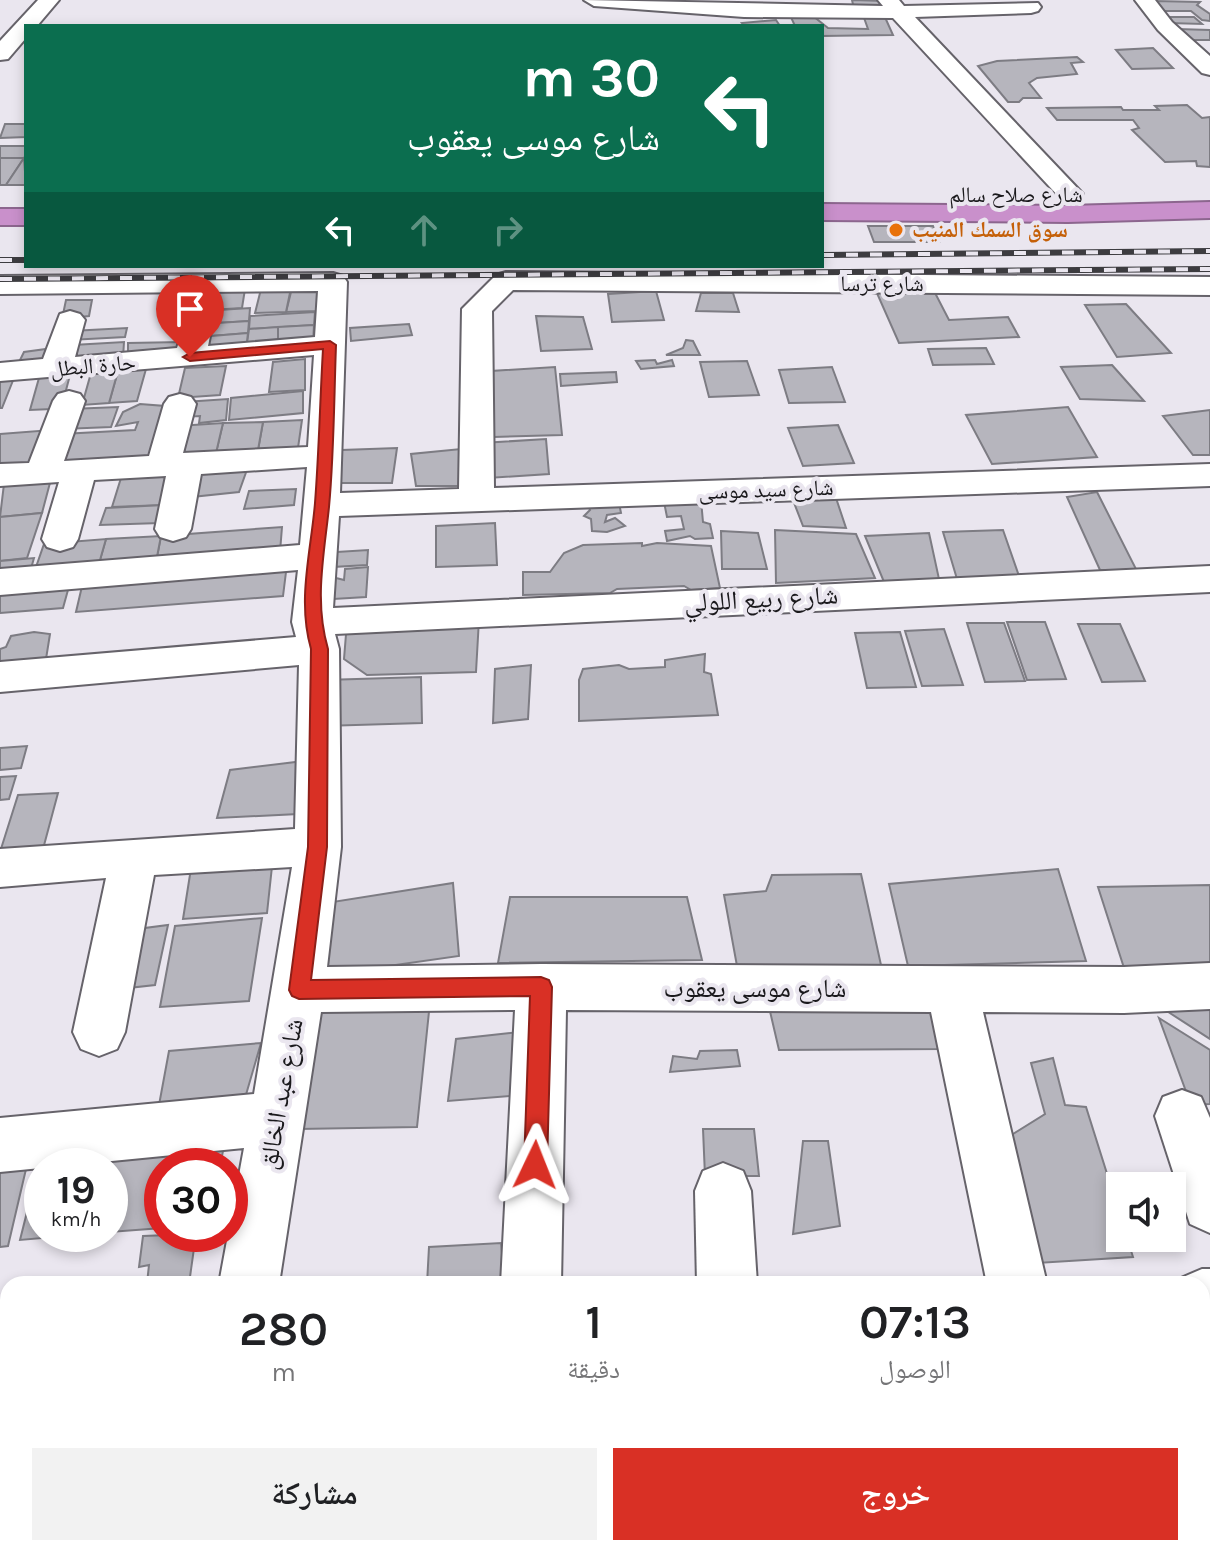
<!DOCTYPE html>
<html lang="ar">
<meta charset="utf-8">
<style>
:root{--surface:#fff;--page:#f2f2f2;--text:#202124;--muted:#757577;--accent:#d93025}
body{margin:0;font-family:Karla,"Noto Naskh Arabic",sans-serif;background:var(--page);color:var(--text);direction:rtl;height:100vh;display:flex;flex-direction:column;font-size:30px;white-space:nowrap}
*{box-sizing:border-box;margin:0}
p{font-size:26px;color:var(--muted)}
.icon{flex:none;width:44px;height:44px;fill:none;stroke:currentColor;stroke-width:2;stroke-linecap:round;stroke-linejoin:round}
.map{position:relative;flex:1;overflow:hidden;direction:ltr}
.drawer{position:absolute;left:0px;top:1276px;width:1210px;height:280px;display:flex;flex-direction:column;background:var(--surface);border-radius:24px 24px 0 0;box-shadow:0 4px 12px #0003;direction:rtl}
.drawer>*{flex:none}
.top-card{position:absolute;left:24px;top:24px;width:800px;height:244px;border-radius:0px;box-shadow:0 4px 12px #0003;direction:rtl;background:#0b6e4f;color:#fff;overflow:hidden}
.fabs{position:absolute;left:1106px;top:1172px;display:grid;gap:16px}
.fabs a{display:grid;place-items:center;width:80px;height:80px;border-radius:0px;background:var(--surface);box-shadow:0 4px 12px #0003;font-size:40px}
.speed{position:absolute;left:24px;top:1148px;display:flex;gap:16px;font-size:40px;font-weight:700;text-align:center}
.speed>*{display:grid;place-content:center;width:104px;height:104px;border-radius:50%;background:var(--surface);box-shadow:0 4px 12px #0003;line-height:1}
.speed small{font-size:20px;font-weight:400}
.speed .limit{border:12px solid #d22;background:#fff;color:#111}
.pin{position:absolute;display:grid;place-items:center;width:68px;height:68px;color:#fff;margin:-82px -34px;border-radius:50% 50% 50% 0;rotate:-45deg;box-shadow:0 0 8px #0007}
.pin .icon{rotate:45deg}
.me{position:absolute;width:88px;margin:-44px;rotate:2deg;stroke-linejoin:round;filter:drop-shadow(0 0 6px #0008)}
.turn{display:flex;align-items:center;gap:28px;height:168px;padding:0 32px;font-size:36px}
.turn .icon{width:104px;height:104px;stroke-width:2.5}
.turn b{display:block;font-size:56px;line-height:68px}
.lanes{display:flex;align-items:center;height:76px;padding:0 32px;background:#0003;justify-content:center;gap:40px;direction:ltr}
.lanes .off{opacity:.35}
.eta{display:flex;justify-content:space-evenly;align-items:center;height:136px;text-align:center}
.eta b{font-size:48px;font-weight:600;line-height:56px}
.button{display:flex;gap:16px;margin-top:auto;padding:16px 32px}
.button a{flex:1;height:92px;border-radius:0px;background:var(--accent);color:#fff;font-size:32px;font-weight:600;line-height:92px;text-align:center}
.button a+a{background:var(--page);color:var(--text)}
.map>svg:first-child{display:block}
.building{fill:#b6b5bd;stroke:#7d7c83;stroke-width:2}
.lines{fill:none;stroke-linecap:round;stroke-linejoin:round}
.street-casing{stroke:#66636a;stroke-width:4}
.highway-casing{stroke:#8c668e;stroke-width:4}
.street{fill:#fff;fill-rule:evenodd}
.highway{fill:#c990cb;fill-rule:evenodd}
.rail-casing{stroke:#3d3c40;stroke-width:6}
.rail{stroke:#eae6ef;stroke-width:4;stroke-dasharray:12;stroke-linecap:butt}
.route{fill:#d93025;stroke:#8d1f18;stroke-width:2}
.food-dot{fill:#e8710a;stroke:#eae6ef;stroke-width:3}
.labels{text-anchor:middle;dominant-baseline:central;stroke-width:8;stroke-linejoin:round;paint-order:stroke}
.far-street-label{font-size:22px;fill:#1a191c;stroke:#eae6ef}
.far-food-label{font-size:22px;font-weight:bold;fill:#c56008;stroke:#eae6ef;text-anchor:start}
.street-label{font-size:26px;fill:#1a191c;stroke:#eae6ef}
</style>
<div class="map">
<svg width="1210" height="1556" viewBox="0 0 1210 1556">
<rect width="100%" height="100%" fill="#eae6ef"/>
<!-- building -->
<g class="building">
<path d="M 852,0 L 885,1 L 888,9 L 854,9 Z"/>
<path d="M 1154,1 L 1200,2 L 1197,5 L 1210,14 L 1210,21 L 1202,20 L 1191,11 L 1162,11 Z"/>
<path d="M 808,12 L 828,28 L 868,29 L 863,15 L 884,15 L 893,35 L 822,36 L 822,26 L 795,26 L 789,13 Z"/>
<path d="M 1165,17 L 1194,17 L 1202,24 L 1169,23 Z"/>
<path d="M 776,20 L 780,26 L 745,26 L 742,23 Z"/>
<path d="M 1177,29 L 1210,30 L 1210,40 L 1186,40 Z"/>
<path d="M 1153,48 L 1173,68 L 1132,69 L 1116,50 Z"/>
<path d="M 1077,57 L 1083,62 L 1071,63 L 1077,74 L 1037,78 L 1029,83 L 1041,98 L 1023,98 L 1019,102 L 1008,102 L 978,66 L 997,61 Z"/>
<path d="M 1187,105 L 1202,118 L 1210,117 L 1210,167 L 1197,166 L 1196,161 L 1165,162 L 1132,130 L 1139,128 L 1133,120 L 1057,120 L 1047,108 L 1121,107 L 1123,110 L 1159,110 L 1155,106 Z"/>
<path d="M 5,124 L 26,124 L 26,137 L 0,138 Z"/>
<rect x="0" y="146" width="26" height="12"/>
<path d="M 0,158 L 24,158 L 6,185 L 0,185 Z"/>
<path d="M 24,158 L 26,185 L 6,185 Z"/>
<path d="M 868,226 L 933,226 L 939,242 L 874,242 Z"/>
<path d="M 321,287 L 317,311 L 286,312 L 292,288 Z"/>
<path d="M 291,288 L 286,312 L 255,313 L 261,289 Z"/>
<path d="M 245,289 L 242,308 L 194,311 L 197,292 Z"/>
<path d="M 933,289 L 949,320 L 1008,317 L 1019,337 L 899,343 L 876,291 Z"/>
<path d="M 656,291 L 664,320 L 612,322 L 608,294 Z"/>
<path d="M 701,293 L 733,293 L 739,312 L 696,311 Z"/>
<path d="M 66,300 L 92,300 L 89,316 L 62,319 Z"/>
<path d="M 1126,304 L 1171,353 L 1117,357 L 1085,305 Z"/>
<path d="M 250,308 L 249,321 L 201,324 L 203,311 Z"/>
<path d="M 315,312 L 314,325 L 249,329 L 250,316 Z"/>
<path d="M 536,316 L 583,317 L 592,349 L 541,351 Z"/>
<path d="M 249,321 L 248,333 L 199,337 L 201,324 Z"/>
<path d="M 409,324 L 412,335 L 351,341 L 350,328 Z"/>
<path d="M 314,325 L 313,344 L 278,347 L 278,327 Z"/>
<path d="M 278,327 L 278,347 L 246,349 L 249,329 Z"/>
<path d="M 127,328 L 125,337 L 70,340 L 71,331 Z"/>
<path d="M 248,333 L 246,349 L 196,353 L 199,337 Z"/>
<path d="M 686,340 L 693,341 L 700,355 L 666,355 L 683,348 Z"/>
<path d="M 124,342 L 123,358 L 68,360 L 73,345 Z"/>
<path d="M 182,342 L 179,356 L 128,358 L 128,343 Z"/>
<path d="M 986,348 L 994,364 L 933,365 L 928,349 Z"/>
<path d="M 46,349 L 43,360 L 19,362 L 24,352 Z"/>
<path d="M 305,359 L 305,390 L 269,392 L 273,362 Z"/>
<path d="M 655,360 L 657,364 L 672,360 L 674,366 L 641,369 L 636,361 Z"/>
<path d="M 747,361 L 759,395 L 709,397 L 700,362 Z"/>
<path d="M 1112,365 L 1144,401 L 1080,399 L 1061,367 Z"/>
<path d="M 226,366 L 220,395 L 178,398 L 185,368 Z"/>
<path d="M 555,367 L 562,435 L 494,437 L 491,371 Z"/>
<path d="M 832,367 L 845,402 L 789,403 L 779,370 Z"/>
<path d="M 146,369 L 137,401 L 109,403 L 118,371 Z"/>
<path d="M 118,371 L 109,403 L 82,405 L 91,373 Z"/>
<path d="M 616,372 L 617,382 L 561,386 L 560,374 Z"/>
<path d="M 70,375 L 65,394 L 52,409 L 30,410 L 39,378 Z"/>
<path d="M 14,378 L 2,408 L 0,408 L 0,380 Z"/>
<path d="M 303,391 L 303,413 L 229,420 L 231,398 Z"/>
<path d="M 228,399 L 226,420 L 199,423 L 200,416 L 182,417 L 184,402 Z"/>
<path d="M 140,404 L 165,406 L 150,458 L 52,466 L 62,434 L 135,430 L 138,422 L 116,426 L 123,412 Z"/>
<path d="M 118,407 L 111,427 L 63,429 L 70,409 Z"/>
<path d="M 1068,407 L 1097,457 L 992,464 L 966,415 Z"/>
<path d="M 1210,410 L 1210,455 L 1193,455 L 1163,416 Z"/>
<path d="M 302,420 L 298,448 L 258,450 L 263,422 Z"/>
<path d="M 263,422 L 258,450 L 216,453 L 223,423 Z"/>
<path d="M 223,423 L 216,453 L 171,454 L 178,426 Z"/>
<path d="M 838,425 L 854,463 L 803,466 L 788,428 Z"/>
<path d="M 51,430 L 41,465 L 0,468 L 0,434 Z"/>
<path d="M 546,439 L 549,474 L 488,478 L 482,443 Z"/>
<path d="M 397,448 L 392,483 L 340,483 L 342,450 Z"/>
<path d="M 471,448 L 472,486 L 416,486 L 411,454 Z"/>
<path d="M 202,463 L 249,464 L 239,492 L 182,498 Z"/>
<path d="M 173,475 L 164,505 L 112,507 L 121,478 Z"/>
<path d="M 51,479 L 42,513 L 0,517 L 4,484 Z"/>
<path d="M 296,489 L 294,505 L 244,509 L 249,491 Z"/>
<path d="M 1097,492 L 1138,573 L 1100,570 L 1067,497 Z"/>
<path d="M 791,495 L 835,495 L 846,528 L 803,526 Z"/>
<path d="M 701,500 L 703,522 L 710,524 L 713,538 L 695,539 L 690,536 L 667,541 L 665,531 L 684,529 L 681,516 L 667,517 L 664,502 Z"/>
<path d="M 587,503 L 619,503 L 621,513 L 607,515 L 605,522 L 615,518 L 625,526 L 607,532 L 592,531 L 591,519 L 584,516 L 590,510 Z"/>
<path d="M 164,505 L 160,523 L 100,525 L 106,508 Z"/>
<path d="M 42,513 L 27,558 L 0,561 L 0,517 Z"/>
<path d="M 495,523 L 497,565 L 436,567 L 436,526 Z"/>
<path d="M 282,527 L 280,552 L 156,562 L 161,536 Z"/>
<path d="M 775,530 L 856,534 L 875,578 L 776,583 Z"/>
<path d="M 1003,530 L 1019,576 L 957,579 L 943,532 Z"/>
<path d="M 721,531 L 758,533 L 767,569 L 722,569 Z"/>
<path d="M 929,533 L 939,579 L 884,582 L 865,536 Z"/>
<path d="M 161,536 L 156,562 L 98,567 L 106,539 Z"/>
<path d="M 106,539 L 98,567 L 35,570 L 44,544 Z"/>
<path d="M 642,543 L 642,546 L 657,543 L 711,546 L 720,588 L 691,590 L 684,586 L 617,589 L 610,593 L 523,595 L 523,572 L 550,572 L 564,553 L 583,545 Z"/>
<path d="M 368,550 L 367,565 L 333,567 L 332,577 L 344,580 L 345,569 L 368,567 L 366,597 L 317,600 L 321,553 Z"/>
<path d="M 34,558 L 30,572 L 0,575 L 0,561 Z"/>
<path d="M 287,564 L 283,596 L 76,612 L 83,582 Z"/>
<path d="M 71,579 L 63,608 L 0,613 L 0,586 Z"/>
<path d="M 479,619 L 476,672 L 367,675 L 344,659 L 347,622 Z"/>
<path d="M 1007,622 L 1045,622 L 1066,679 L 1027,680 Z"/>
<path d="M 967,623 L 1004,623 L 1025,681 L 985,682 Z"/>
<path d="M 1078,624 L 1120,624 L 1145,681 L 1102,682 Z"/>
<path d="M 944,629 L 963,685 L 922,686 L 905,631 Z"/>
<path d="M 34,632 L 50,634 L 46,659 L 0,664 L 0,649 L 6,647 L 11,636 Z"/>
<path d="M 900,632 L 916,687 L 867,688 L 855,633 Z"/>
<path d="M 705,654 L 704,672 L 711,674 L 718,715 L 579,721 L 579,680 L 583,669 L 619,665 L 629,669 L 665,667 L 665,660 Z"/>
<path d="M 531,665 L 528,719 L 493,723 L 495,669 Z"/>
<path d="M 421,677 L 422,723 L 323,726 L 325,680 Z"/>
<path d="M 27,746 L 21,768 L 0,770 L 0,748 Z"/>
<path d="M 304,761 L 298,814 L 217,818 L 230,770 Z"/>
<path d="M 16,776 L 9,799 L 0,800 L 0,777 Z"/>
<path d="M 58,793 L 43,849 L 0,852 L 18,795 Z"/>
<path d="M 273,857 L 267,913 L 183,919 L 192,862 Z"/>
<path d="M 1058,869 L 1086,961 L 908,966 L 889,884 Z"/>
<path d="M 861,874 L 881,965 L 737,966 L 724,895 L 766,891 L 772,875 Z"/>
<path d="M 453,883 L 459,956 L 318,976 L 326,903 Z"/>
<path d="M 1210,885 L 1210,969 L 1125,971 L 1098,887 Z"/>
<path d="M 510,897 L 687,897 L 702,960 L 498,963 Z"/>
<path d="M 262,918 L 249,1001 L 160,1007 L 175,926 Z"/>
<path d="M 168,925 L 155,985 L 110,990 L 122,931 Z"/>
<path d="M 930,998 L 943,1049 L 779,1050 L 769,1007 Z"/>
<path d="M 317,1000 L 430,1002 L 417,1127 L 299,1129 Z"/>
<path d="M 1210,1005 L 1210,1039 L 1159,1006 Z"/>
<path d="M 1159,1018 L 1210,1050 L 1210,1104 L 1191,1105 Z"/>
<path d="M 519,1032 L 523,1095 L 448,1101 L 456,1039 Z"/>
<path d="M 261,1043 L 243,1105 L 159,1105 L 169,1051 Z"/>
<path d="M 737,1050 L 740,1066 L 670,1072 L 673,1056 L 697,1059 L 700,1051 Z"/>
<path d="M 1053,1058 L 1065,1105 L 1086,1107 L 1120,1215 L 1120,1238 L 1127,1238 L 1133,1257 L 1037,1263 L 1005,1139 L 1045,1114 L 1031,1063 Z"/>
<path d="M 703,1129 L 754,1129 L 759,1176 L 705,1176 Z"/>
<path d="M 225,1141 L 220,1166 L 162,1166 L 162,1228 L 110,1232 L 110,1166 L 42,1166 L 42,1234 L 89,1234 L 20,1240 L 41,1156 Z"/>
<path d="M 803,1141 L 828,1141 L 840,1226 L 793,1234 Z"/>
<path d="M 30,1152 L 8,1246 L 0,1247 L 0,1157 Z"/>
<path d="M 196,1234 L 189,1284 L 139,1284 L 147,1283 L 149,1265 L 139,1267 L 143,1236 Z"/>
<path d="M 501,1243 L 505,1284 L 427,1284 L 429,1247 Z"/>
<path d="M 1202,1322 L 1210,1322 L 1210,1515 L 1202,1493 Z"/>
<path d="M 1202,1533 L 1210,1556 L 1111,1556 L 1109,1548 L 1202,1548 Z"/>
<path d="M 299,1548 L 350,1548 L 350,1556 L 298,1556 Z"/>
<path d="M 502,1548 L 591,1548 L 592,1556 L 502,1556 Z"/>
</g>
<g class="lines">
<!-- street casing -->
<g class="street-casing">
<g id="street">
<path d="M 38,0 L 59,0 L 37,26 L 26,26 L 26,38 L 8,59 L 0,60 L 0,41 Z"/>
<path d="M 584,0 L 883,6 L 878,0 L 899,0 L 904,6 L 1038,3 L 1041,7 L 1038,11 L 1031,13 L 915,17 L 1083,194 L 1079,199 L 1061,199 L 893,18 L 744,17 L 594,6 Z"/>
<path d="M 1135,0 L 1155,0 L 1172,22 L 1210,56 L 1210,75 L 1202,73 L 1158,30 Z"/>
<path d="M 506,272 L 1210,277 L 1210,295 L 513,290 L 492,311 L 494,488 L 1210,464 L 1210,486 L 339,516 L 333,608 L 1210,566 L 1210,592 L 335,634 L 339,649 L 341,847 L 327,967 L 541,964 L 1124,967 L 1210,963 L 1210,1009 L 1124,1013 L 983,1012 L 1047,1284 L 987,1284 L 931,1012 L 566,1010 L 561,1284 L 501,1284 L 515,1010 L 321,1012 L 279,1284 L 219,1284 L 244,1148 L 0,1172 L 0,1118 L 254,1094 L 292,867 L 154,875 L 125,1032 L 117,1049 L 99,1056 L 81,1049 L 73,1032 L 106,878 L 0,887 L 0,849 L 295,829 L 299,665 L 0,692 L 0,662 L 296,637 L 292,622 L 298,570 L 0,595 L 0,569 L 300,545 L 307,467 L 201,474 L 191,529 L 186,537 L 173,541 L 160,537 L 155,529 L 166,476 L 94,480 L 78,539 L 73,547 L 60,551 L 47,547 L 42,539 L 59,482 L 0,486 L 0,464 L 29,463 L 53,401 L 58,394 L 69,391 L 80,394 L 85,401 L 64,461 L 149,456 L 164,404 L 169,397 L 180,394 L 191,397 L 196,404 L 183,453 L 308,447 L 314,355 L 0,381 L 0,363 L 43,359 L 60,314 L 70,311 L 80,314 L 85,320 L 75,357 L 177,348 L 189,310 L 199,307 L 209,310 L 214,316 L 208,346 L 315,337 L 318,291 L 0,294 L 0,276 L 333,273 L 343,276 L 347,282 L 340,493 L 459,489 L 462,309 L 496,275 Z"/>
<path d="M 1182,1090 L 1201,1097 L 1210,1118 L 1210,1233 L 1190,1224 L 1155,1116 L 1163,1097 Z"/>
<path d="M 723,1163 L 743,1171 L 751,1191 L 757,1284 L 697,1284 L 695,1191 L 703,1171 Z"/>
<path d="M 1202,1269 L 1210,1269 L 1210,1329 L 1202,1329 L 1202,1284 L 1178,1284 L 1181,1278 Z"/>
<path d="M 8,1346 L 8,1440 L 0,1443 L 0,1349 Z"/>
<path d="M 159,1548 L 227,1548 L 226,1556 L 158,1556 Z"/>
<path d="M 367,1548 L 435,1548 L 434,1556 L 366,1556 Z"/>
</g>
</g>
<!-- highway casing -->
<g class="highway-casing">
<g id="highway">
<path d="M 1210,202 L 1210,218 L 1068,222 L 822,220 L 822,204 L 1068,206 Z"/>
<rect x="0" y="209" width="26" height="16"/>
</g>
</g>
<!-- street -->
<use href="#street" class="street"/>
<!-- highway -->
<use href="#highway" class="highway"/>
<!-- rail casing -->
<g class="rail-casing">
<g id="rail">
<path d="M 822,255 L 1210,251"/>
<path d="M 0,260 L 26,260"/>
<path d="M 0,279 L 1210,269"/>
</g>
</g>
<!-- rail -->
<use href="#rail" class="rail"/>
</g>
<!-- route -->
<path class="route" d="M 330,341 L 336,345 C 334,399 334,454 329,507 C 324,555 314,602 328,649 L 327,847 L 311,980 L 541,977 L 549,980 L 552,987 L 547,1165 L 543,1173 L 535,1177 L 527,1173 L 524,1165 L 530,996 L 299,999 L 292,996 L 289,990 L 308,847 L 311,649 C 297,600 311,552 315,503 C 319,452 320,400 323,349 L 190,361 L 183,357 L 190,353 Z"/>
<!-- markers -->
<circle class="food-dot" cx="896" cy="230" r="8"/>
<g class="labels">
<!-- far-street labels -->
<g class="far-street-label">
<text x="1016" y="195">شارع صلاح سالم</text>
<text x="882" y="284">شارع ترسا</text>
<text transform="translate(93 366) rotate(-5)">حارة البطل</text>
<text transform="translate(766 490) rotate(-2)">شارع سيد موسى</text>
</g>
<!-- far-food labels -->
<g class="far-food-label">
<text x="912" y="230">سوق السمك المنيب</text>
</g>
<!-- street labels -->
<g class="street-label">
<text transform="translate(761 599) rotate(-3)">شارع ربيع اللولي</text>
<text x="755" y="988">شارع موسى يعقوب</text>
<text transform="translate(281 1094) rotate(-80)">شارع عبد الخالق</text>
</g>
</g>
</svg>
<div class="fabs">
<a><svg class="icon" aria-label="sound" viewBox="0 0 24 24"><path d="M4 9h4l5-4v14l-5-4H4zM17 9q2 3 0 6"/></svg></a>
</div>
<div class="speed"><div>19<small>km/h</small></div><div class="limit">30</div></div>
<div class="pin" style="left:190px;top:357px;background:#d93025"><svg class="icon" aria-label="arrive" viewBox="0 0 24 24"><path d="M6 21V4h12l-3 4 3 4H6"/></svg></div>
<svg class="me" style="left:535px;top:1165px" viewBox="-20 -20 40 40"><path d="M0-17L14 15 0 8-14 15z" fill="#d93025" stroke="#fff" stroke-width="4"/></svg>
<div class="top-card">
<div class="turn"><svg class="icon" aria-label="left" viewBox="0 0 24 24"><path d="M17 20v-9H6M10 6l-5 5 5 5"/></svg><div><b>30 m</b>شارع موسى يعقوب</div></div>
<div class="lanes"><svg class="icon" aria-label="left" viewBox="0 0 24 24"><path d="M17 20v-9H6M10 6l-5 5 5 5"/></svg><svg class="icon off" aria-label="ahead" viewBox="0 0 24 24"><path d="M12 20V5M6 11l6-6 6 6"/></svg><svg class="icon off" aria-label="right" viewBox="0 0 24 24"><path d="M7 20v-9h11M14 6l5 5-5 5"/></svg></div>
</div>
<section class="drawer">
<div class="eta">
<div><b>07:13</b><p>الوصول</p></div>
<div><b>1</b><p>دقيقة</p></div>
<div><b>280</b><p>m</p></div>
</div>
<div class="button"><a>خروج</a><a>مشاركة</a></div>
</section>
</div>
